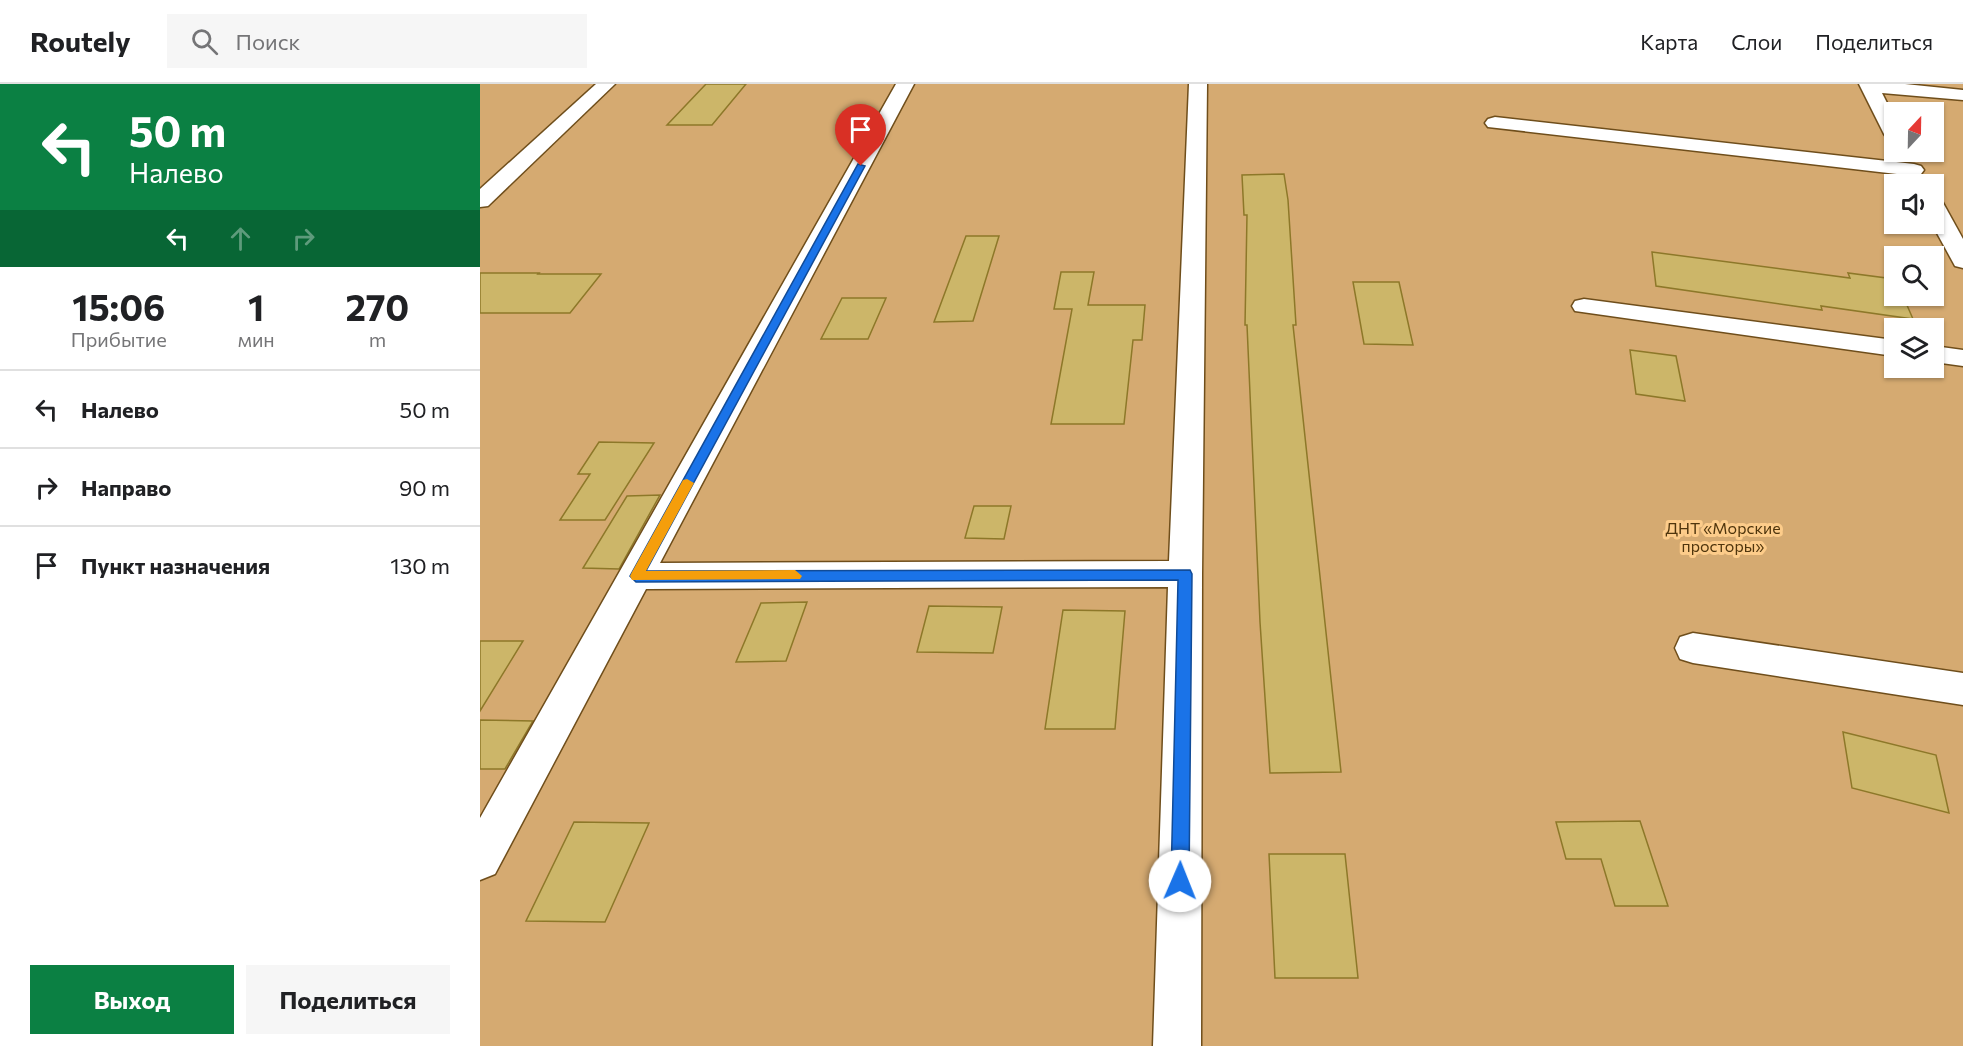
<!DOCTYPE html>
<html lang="ru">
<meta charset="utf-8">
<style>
:root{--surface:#fff;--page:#f6f6f6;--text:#202124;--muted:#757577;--line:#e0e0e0;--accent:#0b8043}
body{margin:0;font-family:Commissioner,sans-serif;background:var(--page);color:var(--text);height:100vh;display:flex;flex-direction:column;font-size:22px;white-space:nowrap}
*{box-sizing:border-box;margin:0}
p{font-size:20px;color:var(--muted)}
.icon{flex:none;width:33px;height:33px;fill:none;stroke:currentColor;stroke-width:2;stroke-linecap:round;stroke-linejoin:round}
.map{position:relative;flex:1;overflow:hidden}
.drawer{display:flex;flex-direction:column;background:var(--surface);width:480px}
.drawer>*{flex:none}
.top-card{background:#0b8043;color:#fff;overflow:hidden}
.needle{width:39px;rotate:22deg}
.controls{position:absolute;left:1404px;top:18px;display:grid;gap:12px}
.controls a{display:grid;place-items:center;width:60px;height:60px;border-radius:0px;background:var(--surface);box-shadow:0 2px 4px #0004;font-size:30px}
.pin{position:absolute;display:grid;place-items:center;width:51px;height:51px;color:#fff;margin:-62px -26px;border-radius:50% 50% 50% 0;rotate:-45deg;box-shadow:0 0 6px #0007}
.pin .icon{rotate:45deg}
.me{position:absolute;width:66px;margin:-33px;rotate:1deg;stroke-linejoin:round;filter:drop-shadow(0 0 4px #0008)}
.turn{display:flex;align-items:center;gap:21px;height:126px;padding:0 30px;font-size:27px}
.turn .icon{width:78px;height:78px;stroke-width:2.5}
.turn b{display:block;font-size:42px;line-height:51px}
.lanes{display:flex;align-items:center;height:57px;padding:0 30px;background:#0003;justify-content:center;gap:30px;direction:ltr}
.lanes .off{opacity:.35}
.eta{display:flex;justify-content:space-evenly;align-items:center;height:102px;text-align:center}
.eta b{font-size:36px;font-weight:700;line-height:42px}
.primary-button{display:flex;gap:12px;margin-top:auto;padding:12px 30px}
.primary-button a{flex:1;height:69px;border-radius:0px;background:var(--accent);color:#fff;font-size:24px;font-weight:700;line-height:69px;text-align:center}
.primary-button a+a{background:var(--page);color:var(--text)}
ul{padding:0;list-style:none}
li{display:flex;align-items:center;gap:18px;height:78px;padding:0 30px;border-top:2px solid var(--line)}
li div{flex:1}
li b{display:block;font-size:22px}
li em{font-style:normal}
header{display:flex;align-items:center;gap:36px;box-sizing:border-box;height:84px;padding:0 30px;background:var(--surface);border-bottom:2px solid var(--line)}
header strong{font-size:28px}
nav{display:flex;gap:33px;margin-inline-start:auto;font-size:21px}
.search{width:420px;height:54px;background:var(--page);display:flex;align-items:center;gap:15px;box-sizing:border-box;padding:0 21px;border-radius:0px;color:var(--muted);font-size:22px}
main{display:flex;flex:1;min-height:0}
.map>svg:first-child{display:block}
.green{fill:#d5aa71;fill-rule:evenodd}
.building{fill:#ccb669;stroke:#8d7829;stroke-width:1.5}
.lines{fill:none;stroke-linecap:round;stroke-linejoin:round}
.minor-casing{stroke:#6f4e1b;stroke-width:3}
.minor{fill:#fff;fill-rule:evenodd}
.route{fill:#1a73e8;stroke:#114b97;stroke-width:1.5}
.slow{fill:#f59e0b}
.labels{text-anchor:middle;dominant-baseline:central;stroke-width:6;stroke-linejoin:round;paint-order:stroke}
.park-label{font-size:16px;fill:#4f350d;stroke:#fdcc8a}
</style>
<header>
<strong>Routely</strong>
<div class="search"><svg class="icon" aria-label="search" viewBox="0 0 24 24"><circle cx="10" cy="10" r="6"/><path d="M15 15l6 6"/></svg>Поиск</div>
<nav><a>Карта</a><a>Слои</a><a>Поделиться</a></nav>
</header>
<main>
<section class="drawer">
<div class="top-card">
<div class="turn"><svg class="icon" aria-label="left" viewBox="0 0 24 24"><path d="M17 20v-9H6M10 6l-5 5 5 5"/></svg><div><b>50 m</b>Налево</div></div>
<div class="lanes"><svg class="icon" aria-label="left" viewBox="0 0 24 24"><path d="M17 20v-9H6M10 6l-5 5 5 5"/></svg><svg class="icon off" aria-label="ahead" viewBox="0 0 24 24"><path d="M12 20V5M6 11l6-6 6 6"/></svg><svg class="icon off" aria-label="right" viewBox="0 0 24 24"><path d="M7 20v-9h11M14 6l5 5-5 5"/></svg></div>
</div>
<div class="eta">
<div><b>15:06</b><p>Прибытие</p></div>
<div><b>1</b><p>мин</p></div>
<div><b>270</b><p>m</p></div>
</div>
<ul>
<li><svg class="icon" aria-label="left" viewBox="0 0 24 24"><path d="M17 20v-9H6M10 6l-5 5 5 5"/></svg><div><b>Налево</b></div><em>50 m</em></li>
<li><svg class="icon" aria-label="right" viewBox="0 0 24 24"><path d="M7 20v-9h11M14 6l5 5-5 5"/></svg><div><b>Направо</b></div><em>90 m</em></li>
<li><svg class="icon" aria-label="arrive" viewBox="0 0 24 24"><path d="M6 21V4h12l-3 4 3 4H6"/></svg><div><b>Пункт назначения</b></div><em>130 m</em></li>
</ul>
<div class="primary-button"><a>Выход</a><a>Поделиться</a></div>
</section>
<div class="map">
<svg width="1483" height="962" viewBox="0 0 1483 962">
<rect width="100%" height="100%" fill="#fdcc8a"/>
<!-- green -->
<path class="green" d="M 0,0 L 1483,0 L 1483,962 L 0,962 ZM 1414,28 L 1454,28 L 1454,68 L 1414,68 ZM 1414,100 L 1454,100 L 1454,140 L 1414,140 ZM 1414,172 L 1454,172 L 1454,212 L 1414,212 ZM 1414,244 L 1454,244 L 1454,284 L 1414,284 Z"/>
<!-- building -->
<g class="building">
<path d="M 226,0 L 266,0 L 232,41 L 187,41 Z"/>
<path d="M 804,90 L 808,116 L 816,241 L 813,241 L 861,688 L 790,689 L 780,538 L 767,241 L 765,241 L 767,131 L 764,131 L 762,91 Z"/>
<path d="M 486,152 L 519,152 L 493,237 L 454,238 Z"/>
<path d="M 1172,168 L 1370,194 L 1368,189 L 1414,195 L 1414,212 L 1423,212 L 1433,235 L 1341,222 L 1342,226 L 1176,202 Z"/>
<path d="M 581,188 L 614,188 L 608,221 L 665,221 L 662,256 L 653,256 L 644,340 L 571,340 L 592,225 L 574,225 Z"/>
<path d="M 0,189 L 59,189 L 58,190 L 121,190 L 90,229 L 0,229 Z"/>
<path d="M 873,198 L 919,198 L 933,261 L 884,260 Z"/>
<path d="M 362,214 L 406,214 L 388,255 L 341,255 Z"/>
<path d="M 1150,266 L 1196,272 L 1205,317 L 1156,310 Z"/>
<path d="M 119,358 L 174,359 L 125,436 L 80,436 L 110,390 L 98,390 Z"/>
<path d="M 180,411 L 139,485 L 103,484 L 147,412 Z"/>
<path d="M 494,422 L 531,422 L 524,455 L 485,454 Z"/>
<path d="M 327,518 L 306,577 L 256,578 L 281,519 Z"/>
<path d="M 449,522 L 522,523 L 513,569 L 437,568 Z"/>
<path d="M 583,526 L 645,527 L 635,645 L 565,645 Z"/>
<path d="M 0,557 L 43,557 L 0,627 Z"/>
<path d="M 0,636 L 53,637 L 25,685 L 0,685 Z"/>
<path d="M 1363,648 L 1456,671 L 1469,729 L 1372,704 Z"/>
<path d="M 1160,737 L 1188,822 L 1135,822 L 1121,775 L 1086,775 L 1076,738 Z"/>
<path d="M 94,738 L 169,739 L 125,838 L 46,837 Z"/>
<path d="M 789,770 L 865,770 L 878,894 L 795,894 Z"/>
</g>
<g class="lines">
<!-- minor casing -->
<g class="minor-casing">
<g id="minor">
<path d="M 116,0 L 135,0 L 8,122 L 0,123 L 0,105 Z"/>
<path d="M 416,0 L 434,0 L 180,479 L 689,477 L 709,0 L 727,0 L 722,490 L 721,962 L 673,962 L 688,503 L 166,505 L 15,790 L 0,796 L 0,734 Z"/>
<path d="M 1379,0 L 1425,0 L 1483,6 L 1483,16 L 1402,9 L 1414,33 L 1414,56 L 1407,54 L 1404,50 Z"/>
<path d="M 1015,33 L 1434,80 L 1441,82 L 1444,86 L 1441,90 L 1434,92 L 1008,43 L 1005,39 L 1008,35 Z"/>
<path d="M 1454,115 L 1462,117 L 1483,155 L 1483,184 L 1475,182 L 1452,140 Z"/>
<path d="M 1104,215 L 1414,256 L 1414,272 L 1095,227 L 1092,222 L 1095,217 Z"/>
<path d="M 1454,262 L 1483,266 L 1483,282 L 1454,278 Z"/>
<path d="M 1213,549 L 1483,589 L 1483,621 L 1213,579 L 1200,575 L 1195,564 L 1200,553 Z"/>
</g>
</g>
<!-- minor -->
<use href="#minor" class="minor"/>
</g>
<!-- route -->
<path class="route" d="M 378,80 L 385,82 L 166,487 L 710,486 L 712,490 L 709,797 L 706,803 L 700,806 L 694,803 L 691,797 L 698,496 L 156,498 L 150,492 Z"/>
<!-- slow -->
<path class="slow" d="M 207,395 L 214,399 L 166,487 L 315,486 L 322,492 L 320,495 L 152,496 L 150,492 L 152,488 L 203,396 Z"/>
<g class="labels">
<!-- park labels -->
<g class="park-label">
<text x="1243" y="443">ДНТ «Морские<tspan x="1243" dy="18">просторы»</tspan></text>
</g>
</g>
</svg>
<div class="controls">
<a><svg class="needle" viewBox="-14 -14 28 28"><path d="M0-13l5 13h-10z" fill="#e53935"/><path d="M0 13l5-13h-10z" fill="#757577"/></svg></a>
<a><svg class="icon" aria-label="sound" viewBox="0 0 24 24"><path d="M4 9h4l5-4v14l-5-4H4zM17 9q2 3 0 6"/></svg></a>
<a><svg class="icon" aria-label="search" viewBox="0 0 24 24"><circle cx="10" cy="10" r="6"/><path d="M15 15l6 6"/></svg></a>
<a><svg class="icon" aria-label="layers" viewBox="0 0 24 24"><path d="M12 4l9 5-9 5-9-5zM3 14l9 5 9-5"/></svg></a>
</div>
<div class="pin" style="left:381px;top:82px;background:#d93025"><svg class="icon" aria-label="arrive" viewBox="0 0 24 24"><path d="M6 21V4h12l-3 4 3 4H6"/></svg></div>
<svg class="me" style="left:700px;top:797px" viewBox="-20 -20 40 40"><circle r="19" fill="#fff"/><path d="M0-13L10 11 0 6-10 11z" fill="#1a73e8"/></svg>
</div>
</main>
